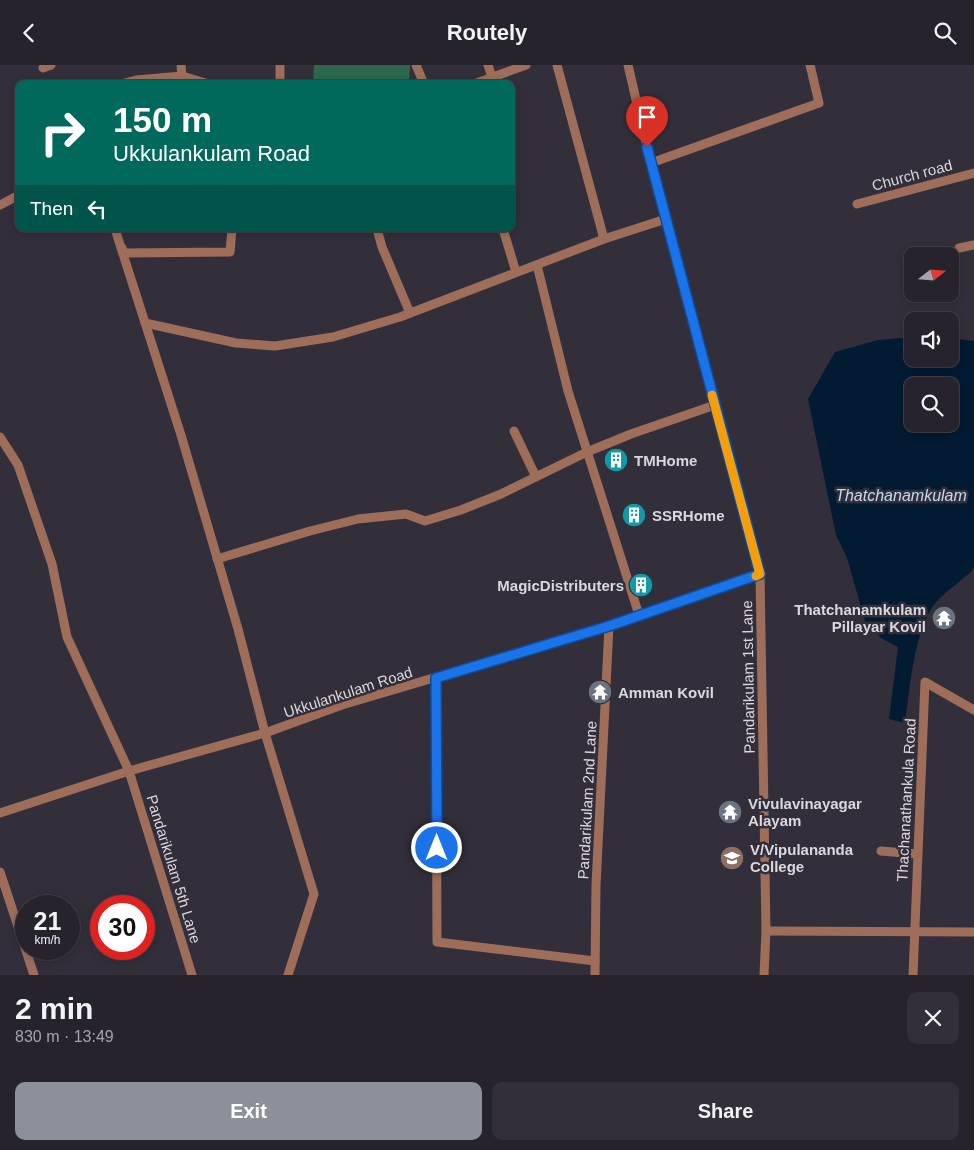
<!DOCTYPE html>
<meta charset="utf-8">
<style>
:root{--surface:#26232c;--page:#322f38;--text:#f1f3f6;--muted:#a4a4a9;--line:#424048;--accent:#8c9099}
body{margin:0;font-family:Helvetica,sans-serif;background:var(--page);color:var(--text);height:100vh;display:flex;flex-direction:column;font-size:19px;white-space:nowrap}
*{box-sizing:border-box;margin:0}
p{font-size:16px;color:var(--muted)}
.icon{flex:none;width:28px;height:28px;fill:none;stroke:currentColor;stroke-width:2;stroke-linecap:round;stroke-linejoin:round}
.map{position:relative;height:910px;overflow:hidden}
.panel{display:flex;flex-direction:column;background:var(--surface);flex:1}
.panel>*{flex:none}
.guide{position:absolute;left:15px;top:15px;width:500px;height:152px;border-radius:10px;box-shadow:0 2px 8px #0003,0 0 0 1px var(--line);background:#00695c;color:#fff;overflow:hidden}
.needle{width:32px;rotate:73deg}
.tools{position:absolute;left:904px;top:182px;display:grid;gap:10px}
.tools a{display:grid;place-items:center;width:55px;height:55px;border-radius:10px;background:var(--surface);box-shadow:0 2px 8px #0003,0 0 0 1px var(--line);font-size:25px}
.speed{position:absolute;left:15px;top:830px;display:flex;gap:10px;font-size:25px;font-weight:700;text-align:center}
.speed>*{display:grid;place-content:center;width:65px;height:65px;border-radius:50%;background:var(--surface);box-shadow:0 2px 8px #0003,0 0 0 1px var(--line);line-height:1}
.speed small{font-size:12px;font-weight:400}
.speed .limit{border:8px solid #d22;background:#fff;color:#111}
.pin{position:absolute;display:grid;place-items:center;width:42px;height:42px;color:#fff;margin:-51px -21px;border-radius:50% 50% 50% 0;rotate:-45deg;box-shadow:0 0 5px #0007}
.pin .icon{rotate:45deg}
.me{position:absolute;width:55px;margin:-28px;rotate:0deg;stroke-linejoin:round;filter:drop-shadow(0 0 4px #0008)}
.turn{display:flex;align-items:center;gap:18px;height:105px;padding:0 15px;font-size:22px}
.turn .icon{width:65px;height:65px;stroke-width:2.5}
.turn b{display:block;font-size:35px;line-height:42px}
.then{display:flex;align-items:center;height:48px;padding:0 15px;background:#0003;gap:10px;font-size:19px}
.round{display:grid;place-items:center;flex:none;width:52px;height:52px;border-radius:10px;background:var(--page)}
.headline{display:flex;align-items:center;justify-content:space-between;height:85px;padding:0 15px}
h1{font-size:30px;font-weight:700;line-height:38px}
.cta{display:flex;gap:10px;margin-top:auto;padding:10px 15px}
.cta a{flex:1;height:58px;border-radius:10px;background:var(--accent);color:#fff;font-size:20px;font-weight:700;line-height:58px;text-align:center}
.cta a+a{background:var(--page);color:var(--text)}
header{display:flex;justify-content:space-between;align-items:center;height:65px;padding:0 15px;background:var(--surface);font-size:22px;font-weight:700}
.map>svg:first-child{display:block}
.green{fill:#2c684b}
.water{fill:#021b32;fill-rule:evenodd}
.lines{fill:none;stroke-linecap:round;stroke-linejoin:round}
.minor{stroke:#9e6e5a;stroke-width:9}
.route-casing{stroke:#114b97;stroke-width:12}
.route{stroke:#1a73e8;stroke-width:9}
.slow{stroke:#f59e0b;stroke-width:9}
.labels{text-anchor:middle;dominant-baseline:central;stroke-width:5;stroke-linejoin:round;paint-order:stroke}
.street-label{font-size:15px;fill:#dad8de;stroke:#332f3a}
.poi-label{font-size:15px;font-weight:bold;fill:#dad8de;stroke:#332f3a;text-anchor:start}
.water-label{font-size:16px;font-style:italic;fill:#bedaf6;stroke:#332f3a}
</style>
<header><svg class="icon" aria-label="back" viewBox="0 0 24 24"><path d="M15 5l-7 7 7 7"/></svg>Routely<svg class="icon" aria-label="search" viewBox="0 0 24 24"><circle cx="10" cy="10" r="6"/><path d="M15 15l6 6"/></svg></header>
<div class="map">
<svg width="974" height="910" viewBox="0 0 974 910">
<rect width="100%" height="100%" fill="#332f3a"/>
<!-- green -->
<path class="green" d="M 314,0 L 410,0 L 409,19 L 313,19 Z"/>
<!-- water -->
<path class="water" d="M 912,272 L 912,294 L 950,294 L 950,273 L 974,276 L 974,502 L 971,507 C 960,516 948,525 938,535 C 914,561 910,623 905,658 L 889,654 L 898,582 L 881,573 L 865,556 L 847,493 L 836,470 L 808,334 L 835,287 L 878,275 ZM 912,321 L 950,321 L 950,359 L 912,359 Z"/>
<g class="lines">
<!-- minor -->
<g class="minor">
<path d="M 416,0 L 424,19"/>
<path d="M 488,0 L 492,12"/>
<path d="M 557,0 L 604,174"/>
<path d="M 628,0 L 654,112 L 760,509 L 766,866 L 764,910"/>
<path d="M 43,3 L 51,0"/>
<path d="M 121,19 L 136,15 L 182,11 L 181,0"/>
<path d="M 181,19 L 182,11 L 209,19"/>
<path d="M 280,19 L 280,0"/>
<path d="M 474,19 L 526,0"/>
<path d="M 651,98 L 819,38 L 810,0"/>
<path d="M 857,139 L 974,108"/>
<path d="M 0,140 L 19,130"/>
<path d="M 115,164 L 181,370 L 238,564 L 265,668 L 314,829 L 288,910"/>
<path d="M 377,164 L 382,182 L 410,248"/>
<path d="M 503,164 L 516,207"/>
<path d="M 122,183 L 124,188 L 230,187 L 232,164"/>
<path d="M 959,183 L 974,180"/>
<path d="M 537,200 L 568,326 L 639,550"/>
<path d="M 145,258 L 236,278 L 275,281 L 333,272 L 400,252 L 604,174 L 666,154"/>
<path d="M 514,366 L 536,412"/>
<path d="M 0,372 L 18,400 L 52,499 L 67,572 L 129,706 L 192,910"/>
<path d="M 217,494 L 310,466 L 358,454 L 406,449 L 425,456 L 461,445 L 501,429 L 587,387 L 631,369 L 715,340"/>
<path d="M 436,613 L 437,877 L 595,896"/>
<path d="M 0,748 L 129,706 L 265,668 L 342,640 L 609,561 L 760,509"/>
<path d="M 881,786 L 917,789"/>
<path d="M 0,807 L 34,910"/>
<path d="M 766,866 L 974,867"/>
<path d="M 595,910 L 596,820 L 609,561"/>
<path d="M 913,910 L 925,617 L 974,645"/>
</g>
</g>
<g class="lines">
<!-- route casing -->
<g class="route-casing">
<path id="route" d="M 437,783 L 436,613 L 609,561 L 760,509 L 647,82"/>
</g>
<!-- route -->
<use href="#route" class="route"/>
<!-- slow -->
<path class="slow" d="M 712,330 L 760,509 L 756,511"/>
</g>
<!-- icons -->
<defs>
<g id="building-disc" transform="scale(1.25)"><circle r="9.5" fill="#0f9aa8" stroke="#332f3a"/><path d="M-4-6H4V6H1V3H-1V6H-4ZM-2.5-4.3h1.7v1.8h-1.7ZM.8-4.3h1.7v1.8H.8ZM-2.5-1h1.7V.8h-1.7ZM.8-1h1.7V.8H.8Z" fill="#fff"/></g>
<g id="temple-disc" transform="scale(1.25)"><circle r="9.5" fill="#6b7280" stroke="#332f3a"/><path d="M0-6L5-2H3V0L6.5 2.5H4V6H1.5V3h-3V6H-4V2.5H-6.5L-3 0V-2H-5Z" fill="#fff"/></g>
<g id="school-disc" transform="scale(1.25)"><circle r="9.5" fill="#8d6e63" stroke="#332f3a"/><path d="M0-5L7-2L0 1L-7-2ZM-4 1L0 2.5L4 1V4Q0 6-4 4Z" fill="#fff"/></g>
</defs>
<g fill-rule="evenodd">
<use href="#building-disc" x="616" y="395"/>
<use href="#building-disc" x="634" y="450"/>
<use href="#building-disc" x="641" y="520"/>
<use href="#temple-disc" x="944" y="553"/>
<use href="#temple-disc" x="600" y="627"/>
<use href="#temple-disc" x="730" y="747"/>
<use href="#school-disc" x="732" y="793"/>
</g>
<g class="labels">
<!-- street labels -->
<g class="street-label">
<text transform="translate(912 110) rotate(-15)">Church road</text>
<text transform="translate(748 612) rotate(-91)">Pandarikulam 1st Lane</text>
<text transform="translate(348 627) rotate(-18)">Ukkulankulam Road</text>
<text transform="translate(587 735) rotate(-87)">Pandarikulam 2nd Lane</text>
<text transform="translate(906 735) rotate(-87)">Thachanathankula Road</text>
<text transform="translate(174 804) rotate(73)">Pandarikulam 5th Lane</text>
</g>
<!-- poi labels -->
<g class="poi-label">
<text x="634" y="395">TMHome</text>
<text x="652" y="450">SSRHome</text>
<text x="624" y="520" text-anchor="end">MagicDistributers</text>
<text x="926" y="544" text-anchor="end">Thatchanamkulam<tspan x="926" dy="17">Pillayar Kovil</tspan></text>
<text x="618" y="627">Amman Kovil</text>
<text x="748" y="738">Vivulavinayagar<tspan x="748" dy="17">Alayam</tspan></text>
<text x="750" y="784">V/Vipulananda<tspan x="750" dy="17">College</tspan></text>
</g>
<!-- water labels -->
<g class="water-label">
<text x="901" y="430">Thatchanamkulam</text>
</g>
</g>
</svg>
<div class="tools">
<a><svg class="needle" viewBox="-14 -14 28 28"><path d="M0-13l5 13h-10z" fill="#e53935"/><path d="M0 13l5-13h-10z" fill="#a4a4a9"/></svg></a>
<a><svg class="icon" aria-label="sound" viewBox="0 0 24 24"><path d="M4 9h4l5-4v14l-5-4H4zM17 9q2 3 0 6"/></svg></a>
<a><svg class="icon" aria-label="search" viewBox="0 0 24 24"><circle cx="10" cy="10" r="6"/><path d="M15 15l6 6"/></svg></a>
</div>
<div class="speed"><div>21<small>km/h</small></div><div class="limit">30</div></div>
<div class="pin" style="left:647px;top:82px;background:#d93025"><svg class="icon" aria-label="arrive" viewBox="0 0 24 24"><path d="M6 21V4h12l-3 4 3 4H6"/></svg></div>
<svg class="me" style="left:437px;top:783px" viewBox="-20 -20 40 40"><circle r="17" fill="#1a73e8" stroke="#fff" stroke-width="3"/><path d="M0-11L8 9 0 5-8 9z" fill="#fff"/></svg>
<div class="guide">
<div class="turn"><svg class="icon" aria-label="right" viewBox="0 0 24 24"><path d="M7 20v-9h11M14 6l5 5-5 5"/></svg><div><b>150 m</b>Ukkulankulam Road</div></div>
<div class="then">Then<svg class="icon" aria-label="left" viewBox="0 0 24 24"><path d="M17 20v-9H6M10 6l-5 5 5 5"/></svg></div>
</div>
</div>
<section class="panel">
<div class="headline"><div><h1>2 min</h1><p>830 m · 13:49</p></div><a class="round"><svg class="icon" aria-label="close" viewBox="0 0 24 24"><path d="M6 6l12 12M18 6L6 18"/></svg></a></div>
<div class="cta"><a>Exit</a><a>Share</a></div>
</section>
